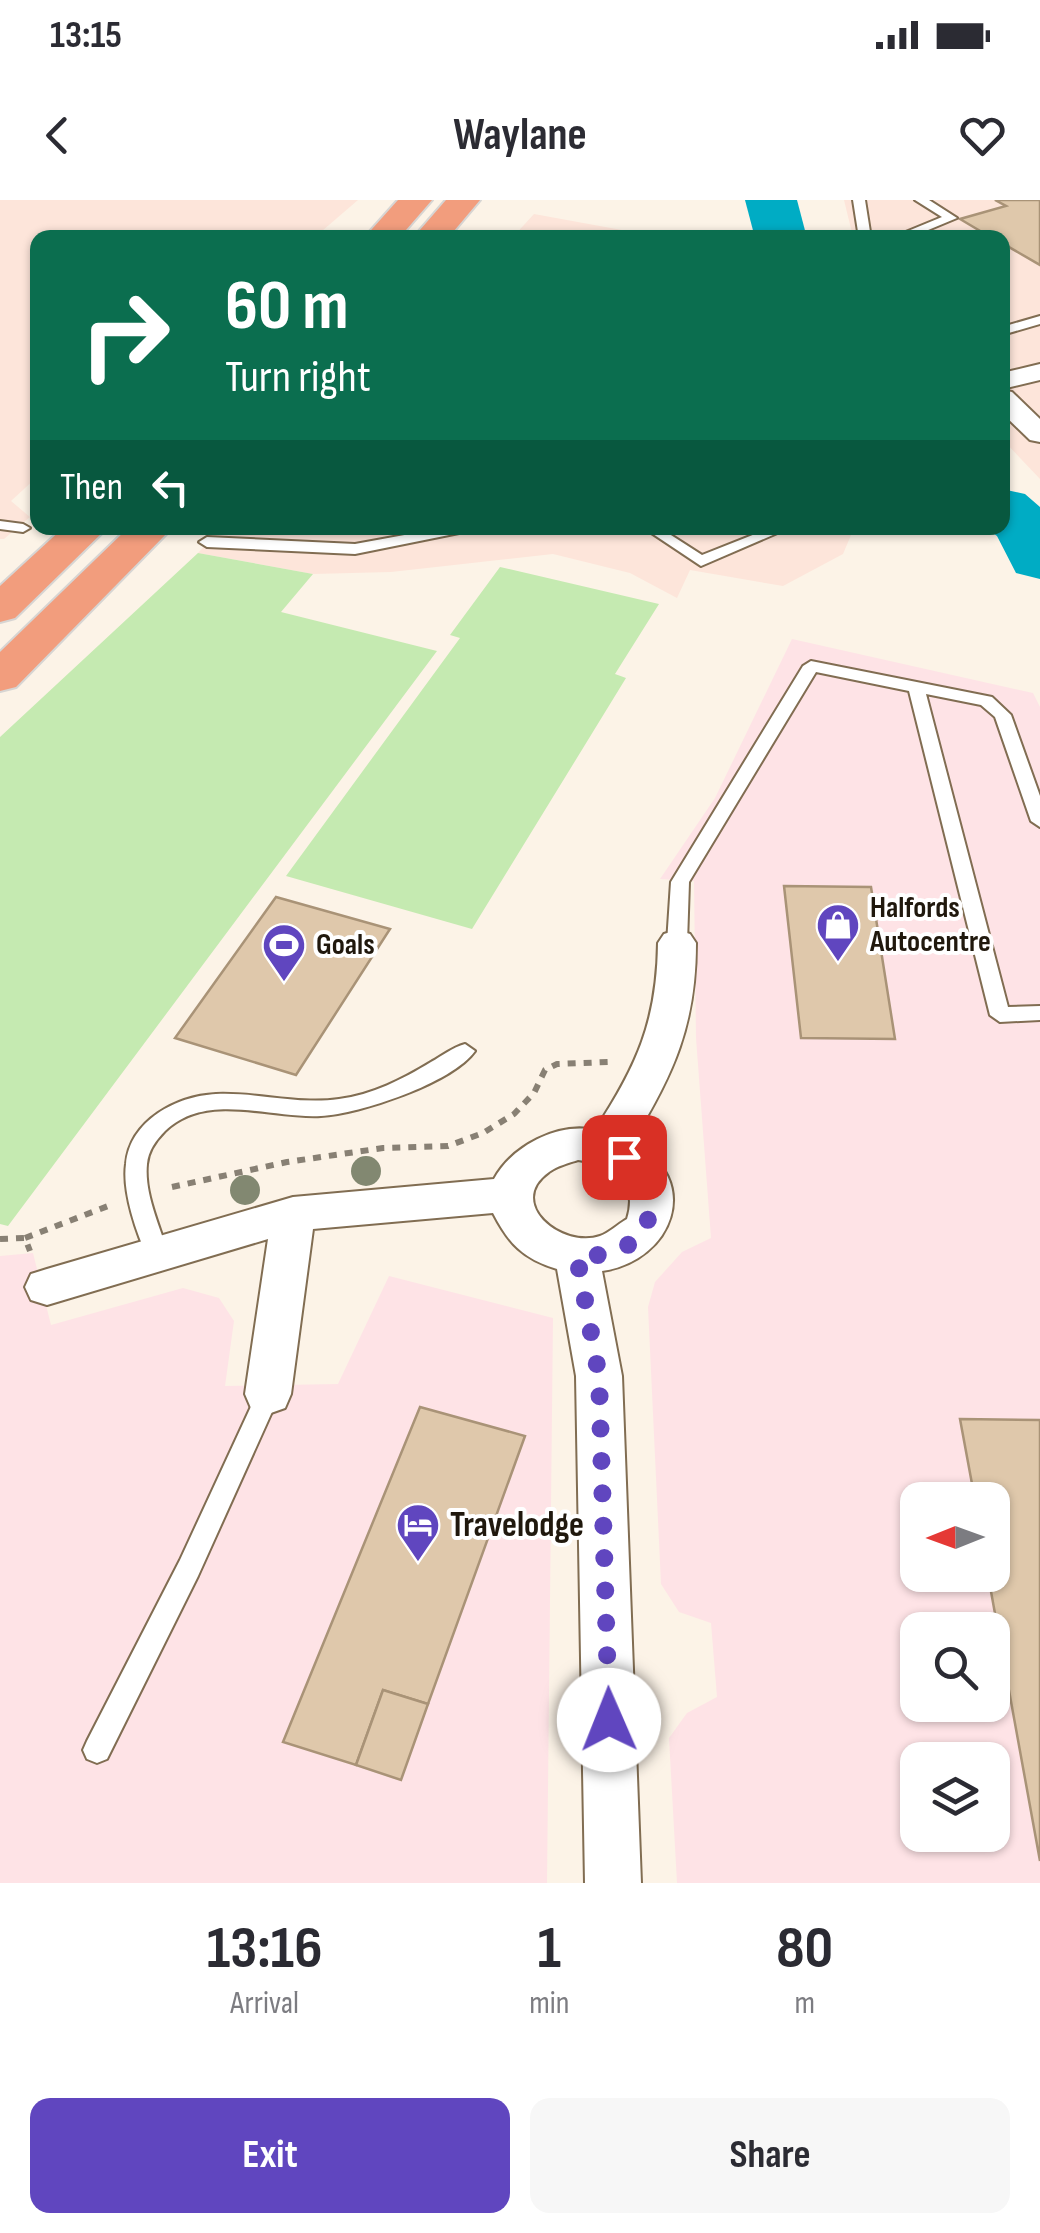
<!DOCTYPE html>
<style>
:root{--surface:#fff;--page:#f7f7f7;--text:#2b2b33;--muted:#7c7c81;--accent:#6046bf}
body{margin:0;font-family:"Sofia Sans Condensed",sans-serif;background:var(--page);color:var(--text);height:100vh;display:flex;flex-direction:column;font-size:38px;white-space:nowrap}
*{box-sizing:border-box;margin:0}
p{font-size:32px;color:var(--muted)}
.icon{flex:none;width:55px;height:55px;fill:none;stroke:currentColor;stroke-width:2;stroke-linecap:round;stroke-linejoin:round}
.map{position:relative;height:1683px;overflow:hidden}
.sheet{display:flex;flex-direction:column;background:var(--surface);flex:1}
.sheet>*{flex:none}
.banner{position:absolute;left:30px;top:30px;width:980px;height:305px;border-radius:20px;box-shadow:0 2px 8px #0004;background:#0b6e4f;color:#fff;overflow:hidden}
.needle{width:65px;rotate:269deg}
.fabs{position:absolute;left:900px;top:1282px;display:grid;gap:20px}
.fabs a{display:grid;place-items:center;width:110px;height:110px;border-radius:20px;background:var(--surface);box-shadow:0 2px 8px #0004;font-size:50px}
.pin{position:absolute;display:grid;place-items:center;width:85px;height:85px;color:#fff;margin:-42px;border-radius:20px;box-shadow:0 5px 15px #0006}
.me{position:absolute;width:110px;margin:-55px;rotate:359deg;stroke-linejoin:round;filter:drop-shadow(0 0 8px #0008)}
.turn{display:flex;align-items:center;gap:35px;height:210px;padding:0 30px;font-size:45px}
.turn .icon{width:130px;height:130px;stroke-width:2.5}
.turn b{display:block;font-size:70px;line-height:85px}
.then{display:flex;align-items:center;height:95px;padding:0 30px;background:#0003;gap:20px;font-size:38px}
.eta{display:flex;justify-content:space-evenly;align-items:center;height:170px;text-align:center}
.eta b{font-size:60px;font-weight:700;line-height:70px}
.cta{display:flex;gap:20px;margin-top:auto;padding:20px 30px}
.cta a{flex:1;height:115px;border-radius:20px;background:var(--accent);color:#fff;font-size:40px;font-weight:700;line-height:115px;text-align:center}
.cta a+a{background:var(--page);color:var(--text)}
.status{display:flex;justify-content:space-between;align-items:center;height:70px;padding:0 50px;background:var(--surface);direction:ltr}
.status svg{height:28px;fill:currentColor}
header{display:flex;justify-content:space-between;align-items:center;height:130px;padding:0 30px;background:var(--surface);font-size:45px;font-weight:700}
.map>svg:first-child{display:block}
.commercial{fill:#fee3e6;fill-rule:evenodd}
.industrial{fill:#fde5da}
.green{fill:#c5eab1}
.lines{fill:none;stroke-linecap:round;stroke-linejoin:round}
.river{fill:#00acc4;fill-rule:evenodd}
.building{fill:#dfc8ab;stroke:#a99377;stroke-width:2.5}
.service-casing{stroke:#816d52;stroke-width:4}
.minor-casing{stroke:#816d52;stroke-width:4}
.motorway-casing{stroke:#d7d5d3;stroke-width:4}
.path{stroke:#888074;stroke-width:6;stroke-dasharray:8 8;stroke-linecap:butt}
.service{fill:#fff;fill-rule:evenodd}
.minor{fill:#fff;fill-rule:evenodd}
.motorway{fill:#f29d7d;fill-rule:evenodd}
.tree{fill:#828871}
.route{stroke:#6046bf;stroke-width:18;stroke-dasharray:0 32.4}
.labels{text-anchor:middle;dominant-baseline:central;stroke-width:8;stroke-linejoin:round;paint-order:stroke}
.poi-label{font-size:30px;font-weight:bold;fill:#20180d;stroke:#fff;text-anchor:start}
.near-poi-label{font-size:35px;font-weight:bold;fill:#20180d;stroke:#fff;text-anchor:start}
</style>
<div class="status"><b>13:15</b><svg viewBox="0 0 49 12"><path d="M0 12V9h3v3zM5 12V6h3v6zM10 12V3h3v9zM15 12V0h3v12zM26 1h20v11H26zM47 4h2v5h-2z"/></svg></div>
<header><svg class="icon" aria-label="back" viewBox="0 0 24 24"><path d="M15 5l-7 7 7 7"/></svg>Waylane<svg class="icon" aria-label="heart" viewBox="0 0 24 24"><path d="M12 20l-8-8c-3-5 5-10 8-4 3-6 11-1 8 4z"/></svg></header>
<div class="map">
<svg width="1040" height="1683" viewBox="0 0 1040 1683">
<rect width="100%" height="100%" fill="#fcf3e7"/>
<!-- commercial -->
<g class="commercial">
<path d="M 792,439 L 1033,493 L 1040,507 L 1040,1683 L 677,1683 L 669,1538 L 687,1513 L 717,1497 L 711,1423 L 679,1412 L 661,1384 L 648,1107 L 655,1082 L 682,1052 L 711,1038 L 696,838 L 694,681 L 660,679 L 715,598 ZM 918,1300 L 992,1300 L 992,1375 L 918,1375 ZM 918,1430 L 992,1430 L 992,1505 L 918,1505 ZM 918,1560 L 992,1560 L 992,1635 L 918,1635 Z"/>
<path d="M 33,1053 L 51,1125 L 183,1088 L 219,1098 L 234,1121 L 225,1186 L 338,1184 L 389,1076 L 553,1118 L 547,1683 L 0,1683 L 0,1056 Z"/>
</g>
<!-- industrial -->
<g class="industrial">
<path d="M 0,0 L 358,0 L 315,37 L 38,38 L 37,277 L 11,301 L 30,317 L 4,339 L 0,339 Z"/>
<path d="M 844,0 L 1040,0 L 1040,279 L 1003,240 L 1002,38 L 853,37 Z"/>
<path d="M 534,14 L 660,37 L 513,37 Z"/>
<path d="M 256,328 L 854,328 L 843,354 L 783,386 L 690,370 L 677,398 L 630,373 L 553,354 L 391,372 L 313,374 L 198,353 L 219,330 L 250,335 Z"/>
</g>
<!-- green -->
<g class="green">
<path d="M 198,353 L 313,374 L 281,412 L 437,451 L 8,1026 L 0,1024 L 0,537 Z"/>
<path d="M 500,367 L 659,404 L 615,474 L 626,478 L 472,729 L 286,676 L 460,438 L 450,435 Z"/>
</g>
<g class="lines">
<!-- river -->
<g class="river">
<path d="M 745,0 L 797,0 L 807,38 L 755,38 Z"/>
<path d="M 1002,289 L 1025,294 L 1040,307 L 1040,379 L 1016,373 L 997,336 L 986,328 L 1002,328 Z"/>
</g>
</g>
<!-- building -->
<g class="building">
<path d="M 995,0 L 1040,0 L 1040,65 L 1002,43 L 1002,38 L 992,38 L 960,19 L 1006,6 Z"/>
<path d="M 784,686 L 871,687 L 895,839 L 801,838 Z"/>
<path d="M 276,697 L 390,729 L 296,875 L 175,838 Z"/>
<path d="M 420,1207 L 525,1236 L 428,1504 L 383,1490 L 356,1565 L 283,1542 Z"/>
<path d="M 960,1219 L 1040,1220 L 1040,1661 L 988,1375 L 992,1375 L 992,1300 L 975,1300 Z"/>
<path d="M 383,1490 L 428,1504 L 401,1580 L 356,1565 Z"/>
</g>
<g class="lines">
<!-- service casing -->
<g class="service-casing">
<g id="service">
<path d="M 853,0 L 865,0 L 871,38 L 859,38 Z"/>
<path d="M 915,0 L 929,0 L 957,18 L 909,38 L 891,38 L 942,17 Z"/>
<path d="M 1040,116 L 1040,124 L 1002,135 L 1002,127 Z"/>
<path d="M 0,321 L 23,324 L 30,328 L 23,332 L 0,329 Z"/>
<path d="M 443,328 L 471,328 L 464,332 L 355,354 L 207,347 L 199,342 L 207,337 L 355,344 Z"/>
<path d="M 644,328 L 660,328 L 702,355 L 770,328 L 789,328 L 701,366 Z"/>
<path d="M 811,461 L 992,497 L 1011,515 L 1040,596 L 1040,627 L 1031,621 L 995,517 L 981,505 L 926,494 L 1008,807 L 1040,806 L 1040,820 L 1000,822 L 990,815 L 909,491 L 816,472 L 689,682 L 687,743 L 677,750 L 670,748 L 667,743 L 671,682 L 803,466 Z"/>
<path d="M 465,844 L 475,851 C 452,883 360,914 321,916 C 270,919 207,891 165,931 C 156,940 148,951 147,964 C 144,994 160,1026 168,1054 L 165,1060 L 157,1063 L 149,1060 C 137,1035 122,992 126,964 C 130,920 177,896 216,894 C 257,892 298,905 339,899 C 372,895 403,879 431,862 C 442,856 453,847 465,844 Z"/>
<path d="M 268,1184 L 276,1187 L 280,1194 L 198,1376 L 107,1559 L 97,1563 L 87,1559 L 83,1550 L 87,1541 L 180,1360 L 260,1187 Z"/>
</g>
</g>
<!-- minor casing -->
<g class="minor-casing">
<g id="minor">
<path d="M 1040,164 L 1040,180 L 1002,189 L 1002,173 Z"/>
<path d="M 1002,190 L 1012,192 L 1040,219 L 1040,242 L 1030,240 L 1002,213 Z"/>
<path d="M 677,730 L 690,734 L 696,743 C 696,824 674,874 632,942 C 704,979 673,1061 602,1071 L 622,1176 L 641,1683 L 585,1683 L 576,1176 L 557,1069 C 523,1059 509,1044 493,1013 L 313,1029 L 291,1194 L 285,1208 L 268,1214 L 251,1208 L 245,1194 L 268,1039 L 47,1105 L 31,1100 L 25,1087 L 31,1074 L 47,1069 L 293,997 L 494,979 C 512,946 558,922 595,930 C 637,866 657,821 658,743 L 664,734 ZM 578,960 C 613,965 639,981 627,1019 C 618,1024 609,1033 600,1036 C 562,1049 505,1003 549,972 C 557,966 569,963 578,960 Z"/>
</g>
</g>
<!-- motorway casing -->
<g class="motorway-casing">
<g id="motorway">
<path d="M 398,0 L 432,0 L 399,38 L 364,38 Z"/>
<path d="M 446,0 L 480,0 L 448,38 L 413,38 Z"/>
<path d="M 63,328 L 107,328 L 15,418 L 0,422 L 0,386 Z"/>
<path d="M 128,328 L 172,328 L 16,487 L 0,491 L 0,452 Z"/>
</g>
</g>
<!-- path -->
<g class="path">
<path d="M 172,987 L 287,962 L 383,948 L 448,946 L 483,933 L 514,914 L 534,893 L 545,870 L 557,864 L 608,862"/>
<path d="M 25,1038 L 108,1006"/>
<path d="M 0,1039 L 25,1038 L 30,1051"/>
</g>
<!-- service -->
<use href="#service" class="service"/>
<!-- minor -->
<use href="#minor" class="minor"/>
<!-- motorway -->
<use href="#motorway" class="motorway"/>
</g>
<!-- trees -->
<g class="tree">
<circle cx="366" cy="971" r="15"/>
<circle cx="245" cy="990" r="15"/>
</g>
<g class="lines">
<!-- route -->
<path class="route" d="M 609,1520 L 599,1176 L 577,1057 C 589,1055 606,1056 617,1051 C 660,1032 662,980 624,957"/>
</g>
<!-- icons -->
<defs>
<g id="shop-pin" transform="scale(2.25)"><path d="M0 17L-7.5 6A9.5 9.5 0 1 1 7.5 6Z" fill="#6046bf" stroke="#fff"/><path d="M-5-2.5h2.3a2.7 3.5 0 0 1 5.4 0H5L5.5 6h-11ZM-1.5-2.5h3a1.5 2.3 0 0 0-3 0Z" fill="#fff"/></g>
<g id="stadium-pin" transform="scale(2.25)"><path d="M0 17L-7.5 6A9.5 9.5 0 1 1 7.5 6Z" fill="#6046bf" stroke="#fff"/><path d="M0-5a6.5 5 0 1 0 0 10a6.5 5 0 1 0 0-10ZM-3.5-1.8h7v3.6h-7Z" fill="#fff"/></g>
<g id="hotel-pin" transform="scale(2.25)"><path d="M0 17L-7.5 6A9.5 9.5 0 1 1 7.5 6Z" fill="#6046bf" stroke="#fff"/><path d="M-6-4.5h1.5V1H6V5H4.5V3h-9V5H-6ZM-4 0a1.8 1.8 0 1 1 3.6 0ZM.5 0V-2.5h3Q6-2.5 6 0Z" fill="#fff"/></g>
</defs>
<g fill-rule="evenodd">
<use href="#shop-pin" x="838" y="725"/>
<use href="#stadium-pin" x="284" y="745"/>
<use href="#hotel-pin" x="418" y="1325"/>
</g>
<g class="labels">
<!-- poi labels -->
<g class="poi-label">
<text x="870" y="708">Halfords<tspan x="870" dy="34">Autocentre</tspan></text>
<text x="316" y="745">Goals</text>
</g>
<!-- near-poi labels -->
<g class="near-poi-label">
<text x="450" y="1325">Travelodge</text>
</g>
</g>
</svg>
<div class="fabs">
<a><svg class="needle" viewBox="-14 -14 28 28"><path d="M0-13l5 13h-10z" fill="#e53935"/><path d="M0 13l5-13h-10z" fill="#7c7c81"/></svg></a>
<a><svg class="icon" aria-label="search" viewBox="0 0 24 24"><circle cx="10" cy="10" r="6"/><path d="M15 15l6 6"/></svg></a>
<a><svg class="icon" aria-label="layers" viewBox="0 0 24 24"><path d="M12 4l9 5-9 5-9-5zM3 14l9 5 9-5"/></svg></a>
</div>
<div class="pin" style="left:624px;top:957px;background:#d93025"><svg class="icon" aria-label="arrive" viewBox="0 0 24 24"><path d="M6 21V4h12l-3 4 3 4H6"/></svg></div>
<svg class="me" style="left:609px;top:1520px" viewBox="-20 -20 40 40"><circle r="19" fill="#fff"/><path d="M0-13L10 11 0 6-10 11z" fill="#6046bf"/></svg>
<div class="banner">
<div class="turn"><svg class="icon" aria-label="right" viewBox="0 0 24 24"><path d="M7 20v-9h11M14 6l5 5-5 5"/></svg><div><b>60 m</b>Turn right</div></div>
<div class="then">Then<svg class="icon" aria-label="left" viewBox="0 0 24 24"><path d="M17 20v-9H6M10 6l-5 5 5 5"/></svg></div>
</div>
</div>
<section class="sheet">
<div class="eta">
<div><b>13:16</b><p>Arrival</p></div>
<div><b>1</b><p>min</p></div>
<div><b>80</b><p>m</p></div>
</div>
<div class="cta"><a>Exit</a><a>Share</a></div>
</section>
